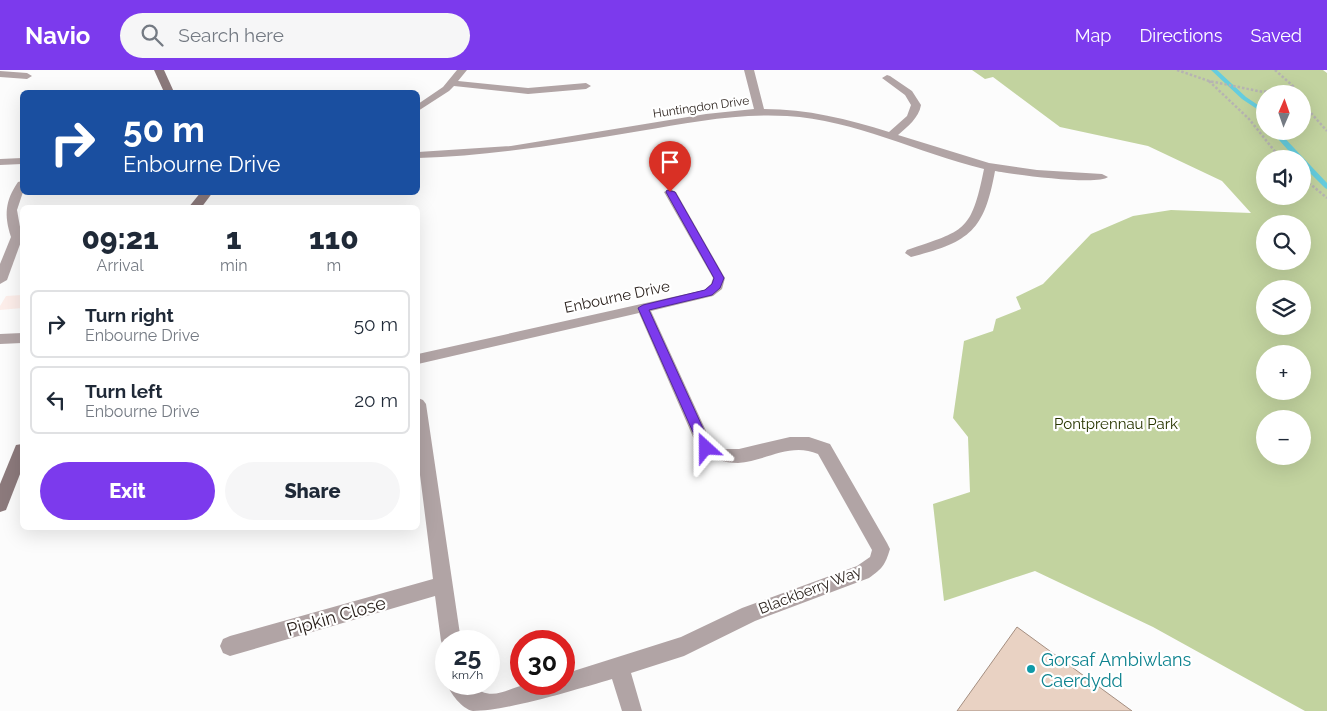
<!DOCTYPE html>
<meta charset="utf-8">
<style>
:root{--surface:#fff;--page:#f6f6f7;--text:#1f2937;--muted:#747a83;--line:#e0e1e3;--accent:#7c3aed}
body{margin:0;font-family:Raleway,sans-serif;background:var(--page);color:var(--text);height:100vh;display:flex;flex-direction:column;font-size:19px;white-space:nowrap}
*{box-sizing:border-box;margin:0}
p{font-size:16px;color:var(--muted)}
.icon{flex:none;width:28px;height:28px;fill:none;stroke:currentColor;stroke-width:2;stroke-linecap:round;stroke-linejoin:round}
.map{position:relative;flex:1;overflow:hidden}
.drawer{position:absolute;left:20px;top:135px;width:400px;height:325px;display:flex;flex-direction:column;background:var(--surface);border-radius:8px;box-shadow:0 5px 20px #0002}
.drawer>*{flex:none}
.top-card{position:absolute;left:20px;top:20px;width:400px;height:105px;border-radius:8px;box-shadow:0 5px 20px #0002;background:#1a4fa0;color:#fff;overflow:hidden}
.needle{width:32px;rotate:2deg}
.buttons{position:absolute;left:1256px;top:15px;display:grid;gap:10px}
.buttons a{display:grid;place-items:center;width:55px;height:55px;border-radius:50%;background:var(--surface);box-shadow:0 5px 20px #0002;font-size:25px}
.speed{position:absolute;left:435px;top:560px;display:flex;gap:10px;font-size:25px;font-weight:700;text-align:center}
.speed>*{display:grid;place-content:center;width:65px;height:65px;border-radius:50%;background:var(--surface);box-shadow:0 5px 20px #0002;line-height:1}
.speed small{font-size:12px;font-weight:400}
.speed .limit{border:8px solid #d22;background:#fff;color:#111}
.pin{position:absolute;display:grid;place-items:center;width:42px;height:42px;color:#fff;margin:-51px -21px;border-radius:50% 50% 50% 0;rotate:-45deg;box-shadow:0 0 5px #0007}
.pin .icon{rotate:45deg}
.me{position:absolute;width:55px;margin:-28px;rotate:336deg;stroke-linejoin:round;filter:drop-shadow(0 0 4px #0008)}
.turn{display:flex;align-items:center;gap:18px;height:105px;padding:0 20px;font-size:22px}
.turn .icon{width:65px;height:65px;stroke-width:2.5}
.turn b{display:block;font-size:35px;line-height:42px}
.eta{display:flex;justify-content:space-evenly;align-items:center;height:85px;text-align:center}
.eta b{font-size:30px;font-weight:800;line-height:35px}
.cta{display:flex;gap:10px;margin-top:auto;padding:10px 20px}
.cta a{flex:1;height:58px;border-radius:30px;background:var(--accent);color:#fff;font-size:20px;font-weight:800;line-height:58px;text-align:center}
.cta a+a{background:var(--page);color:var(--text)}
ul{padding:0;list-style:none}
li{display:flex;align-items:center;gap:15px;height:68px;margin:0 10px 8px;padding:0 10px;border:2px solid var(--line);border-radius:8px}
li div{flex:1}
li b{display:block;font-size:19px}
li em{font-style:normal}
header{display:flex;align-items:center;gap:30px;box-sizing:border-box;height:70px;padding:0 25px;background:var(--accent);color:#fff}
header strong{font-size:24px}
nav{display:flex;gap:28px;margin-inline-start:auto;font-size:18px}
.search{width:350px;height:45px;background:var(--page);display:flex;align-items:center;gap:12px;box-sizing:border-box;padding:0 18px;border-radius:28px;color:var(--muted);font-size:19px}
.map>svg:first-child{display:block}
.industrial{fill:#fdeeea}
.green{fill:#c2d39f;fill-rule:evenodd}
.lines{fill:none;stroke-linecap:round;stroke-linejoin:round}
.stream{fill:#65cdde;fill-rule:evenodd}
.building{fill:#e9d2c3;stroke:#a48e80}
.path{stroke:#b6b3b2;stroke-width:2.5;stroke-dasharray:2.5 2;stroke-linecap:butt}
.lane{fill:#b1a4a5;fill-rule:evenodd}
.street{fill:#b1a4a5;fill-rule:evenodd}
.secondary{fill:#8c7a7c;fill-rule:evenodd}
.route{fill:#7c3aed;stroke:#51269a}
.culture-dot{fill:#0f9aa8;stroke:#fff;stroke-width:2}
.labels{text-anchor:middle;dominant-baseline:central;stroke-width:4.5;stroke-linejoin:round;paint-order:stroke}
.far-street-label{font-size:12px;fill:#271e19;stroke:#fff}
.street-label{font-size:15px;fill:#271e19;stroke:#fff}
.park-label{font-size:15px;fill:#283500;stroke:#fff}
.near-street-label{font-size:18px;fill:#271e19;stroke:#fff}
.near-culture-label{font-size:18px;fill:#0d838f;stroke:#fff;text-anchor:start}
</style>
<header>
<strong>Navio</strong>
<div class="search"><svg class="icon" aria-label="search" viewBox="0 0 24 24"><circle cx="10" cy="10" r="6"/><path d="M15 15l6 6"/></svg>Search here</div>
<nav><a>Map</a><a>Directions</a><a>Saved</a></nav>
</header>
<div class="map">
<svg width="1327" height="641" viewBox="0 0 1327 641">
<rect width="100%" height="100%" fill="#fcfcfc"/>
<!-- industrial -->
<path class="industrial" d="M 22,225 L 22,238 L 0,240 L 0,236 L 6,226 Z"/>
<!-- green -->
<path class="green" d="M 972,0 L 1323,0 L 1327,3 L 1327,641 L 1305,641 L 1153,557 L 1035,501 L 944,531 L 933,434 L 970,422 L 968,367 L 953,348 L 964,271 L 993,261 L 996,249 L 1021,239 L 1016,227 L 1043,214 L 1091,164 L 1133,146 L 1171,140 L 1251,143 L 1222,111 L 1148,76 L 1060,57 L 993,7 L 985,9 ZM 1265,24 L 1302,24 L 1302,61 L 1265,61 ZM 1265,89 L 1302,89 L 1302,126 L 1265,126 ZM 1265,154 L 1302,154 L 1302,191 L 1265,191 ZM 1265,219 L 1302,219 L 1302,256 L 1265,256 ZM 1265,284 L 1302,284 L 1302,321 L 1265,321 ZM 1265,349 L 1302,349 L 1302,386 L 1265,386 Z"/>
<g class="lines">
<!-- stream -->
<g class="stream">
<path d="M 1211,0 L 1217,0 L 1246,27 L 1261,37 L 1265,43 L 1265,49 L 1263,48 L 1257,39 L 1242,29 Z"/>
<path d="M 1271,61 L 1278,61 L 1327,113 L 1327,119 L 1325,118 L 1302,95 L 1302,89 L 1296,89 Z"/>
</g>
</g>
<!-- building -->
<path class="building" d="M 1017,557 L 1132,641 L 957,641 Z"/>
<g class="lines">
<!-- path -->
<g class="path">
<path d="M 1177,0 L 1209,11 L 1263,22 L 1293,16"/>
<path d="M 1275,0 L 1293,16 L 1297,24"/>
<path d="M 1209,11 L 1249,49 L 1281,89"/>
<path d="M 1302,33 L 1327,61"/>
<path d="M 1302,107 L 1327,128"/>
</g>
<!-- lane -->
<path class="lane" d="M 17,163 L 21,164 L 22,169 L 7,210 L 0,214 L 0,194 L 11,167 Z"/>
<!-- street -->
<g class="street">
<path d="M 457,0 L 467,0 L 458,11 L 528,18 L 586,13 L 591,16 L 586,19 L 528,24 L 454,16 L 449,21 L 418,41 L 418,34 L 443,17 Z"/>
<path d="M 744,0 L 754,0 L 764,39 C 807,39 848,49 889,62 L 907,46 L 911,35 L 905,25 L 882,8 L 887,5 L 890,6 L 912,21 L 921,35 C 919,48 907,57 898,65 L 989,93 L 1037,100 L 1102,104 L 1108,107 C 1098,116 1011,104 995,101 C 984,162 969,172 911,187 L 905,183 L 907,180 C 965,160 971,163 984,99 C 918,83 855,50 787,46 C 737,43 688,53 640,61 C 566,73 493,86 418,88 L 418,82 L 511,76 L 706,44 L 754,39 Z"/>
<path d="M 0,1 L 27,3 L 32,6 L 27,9 L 0,7 Z"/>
<path d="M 22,88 L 22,94 L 0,95 L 0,89 Z"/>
<path d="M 22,111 L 23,122 L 17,140 L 22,168 L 17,171 L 11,167 C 4,145 5,131 18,112 Z"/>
<path d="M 670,119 L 676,122 L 725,208 L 722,219 L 713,226 L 651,241 L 712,374 L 723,379 L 739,379 L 790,367 L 809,367 L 830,374 L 887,473 L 890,479 C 885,495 883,498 869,508 L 755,551 L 684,586 L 631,603 L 642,641 L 622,641 L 612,609 C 578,619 507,641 473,641 C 462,639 450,623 447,614 L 471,614 C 492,634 505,618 529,614 C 540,612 552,614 564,614 L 564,604 L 681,567 L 742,538 L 857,496 L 870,487 L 872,480 L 818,384 C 790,372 766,391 738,393 C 724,393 713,388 700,383 L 639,243 L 418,294 L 418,284 L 704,220 L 711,214 L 713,208 L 664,122 Z"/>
<path d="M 22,263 L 22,273 L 0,274 L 0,264 Z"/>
<path d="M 418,328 L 423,330 L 426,334 L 461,571 L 446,571 L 446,579 L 444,578 L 441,571 L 435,526 L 230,586 L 223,583 L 220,576 L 223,569 L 230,566 L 433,509 L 418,389 Z"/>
</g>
<!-- secondary -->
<g class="secondary">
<path d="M 154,0 L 164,0 L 174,22 L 164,22 Z"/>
<path d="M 201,122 L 213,122 L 201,138 L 188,138 Z"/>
<path d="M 22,374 L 22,399 L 6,440 L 0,442 L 0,414 L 16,375 Z"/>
</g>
</g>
<!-- route -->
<path class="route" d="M 667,120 L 675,122 L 724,208 L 720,218 L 712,225 L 649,240 L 712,378 L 710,381 L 701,381 L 700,378 L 638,238 L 643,235 L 705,220 L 712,214 L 714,208 L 666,122 Z"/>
<!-- markers -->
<circle class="culture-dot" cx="1031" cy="599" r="5"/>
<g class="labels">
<!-- far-street labels -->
<g class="far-street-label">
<text transform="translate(701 37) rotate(-8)">Huntingdon Drive</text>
</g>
<!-- street labels -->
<g class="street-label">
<text transform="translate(617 227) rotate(-12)">Enbourne Drive</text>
<text transform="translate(810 520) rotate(-21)">Blackberry Way</text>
</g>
<!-- park labels -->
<g class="park-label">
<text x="1116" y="354">Pontprennau Park</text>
</g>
<!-- near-street labels -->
<g class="near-street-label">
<text transform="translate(336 546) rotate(-16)">Pipkin Close</text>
</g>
<!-- near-culture labels -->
<g class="near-culture-label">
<text x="1041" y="589">Gorsaf Ambiwlans<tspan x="1041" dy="21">Caerdydd</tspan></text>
</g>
</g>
</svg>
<div class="buttons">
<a><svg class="needle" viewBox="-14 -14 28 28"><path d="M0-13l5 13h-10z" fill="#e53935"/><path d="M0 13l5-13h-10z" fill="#747a83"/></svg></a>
<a><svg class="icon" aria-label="sound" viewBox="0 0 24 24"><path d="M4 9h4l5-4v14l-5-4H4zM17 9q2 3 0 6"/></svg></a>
<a><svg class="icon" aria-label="search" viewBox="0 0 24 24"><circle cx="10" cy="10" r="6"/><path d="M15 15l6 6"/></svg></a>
<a><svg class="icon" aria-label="layers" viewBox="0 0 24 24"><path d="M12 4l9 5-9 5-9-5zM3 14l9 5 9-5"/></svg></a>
<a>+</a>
<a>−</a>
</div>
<div class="speed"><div>25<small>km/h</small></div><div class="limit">30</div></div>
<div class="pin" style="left:670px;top:122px;background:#d93025"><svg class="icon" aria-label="arrive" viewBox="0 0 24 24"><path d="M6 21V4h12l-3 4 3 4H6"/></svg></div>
<svg class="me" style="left:706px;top:378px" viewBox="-20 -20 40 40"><path d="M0-17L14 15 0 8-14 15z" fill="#7c3aed" stroke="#fff" stroke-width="4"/></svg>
<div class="top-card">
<div class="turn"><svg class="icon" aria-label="right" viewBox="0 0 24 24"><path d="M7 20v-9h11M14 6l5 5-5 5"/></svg><div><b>50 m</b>Enbourne Drive</div></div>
</div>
<section class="drawer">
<div class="eta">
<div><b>09:21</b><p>Arrival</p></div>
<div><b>1</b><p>min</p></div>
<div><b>110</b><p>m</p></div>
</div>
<ul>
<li><svg class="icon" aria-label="right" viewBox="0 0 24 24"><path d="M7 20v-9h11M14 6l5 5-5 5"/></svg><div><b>Turn right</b><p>Enbourne Drive</p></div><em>50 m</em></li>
<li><svg class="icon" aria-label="left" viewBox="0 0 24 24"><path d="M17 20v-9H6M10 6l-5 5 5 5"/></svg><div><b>Turn left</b><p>Enbourne Drive</p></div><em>20 m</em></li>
</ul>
<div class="cta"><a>Exit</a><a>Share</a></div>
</section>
</div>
